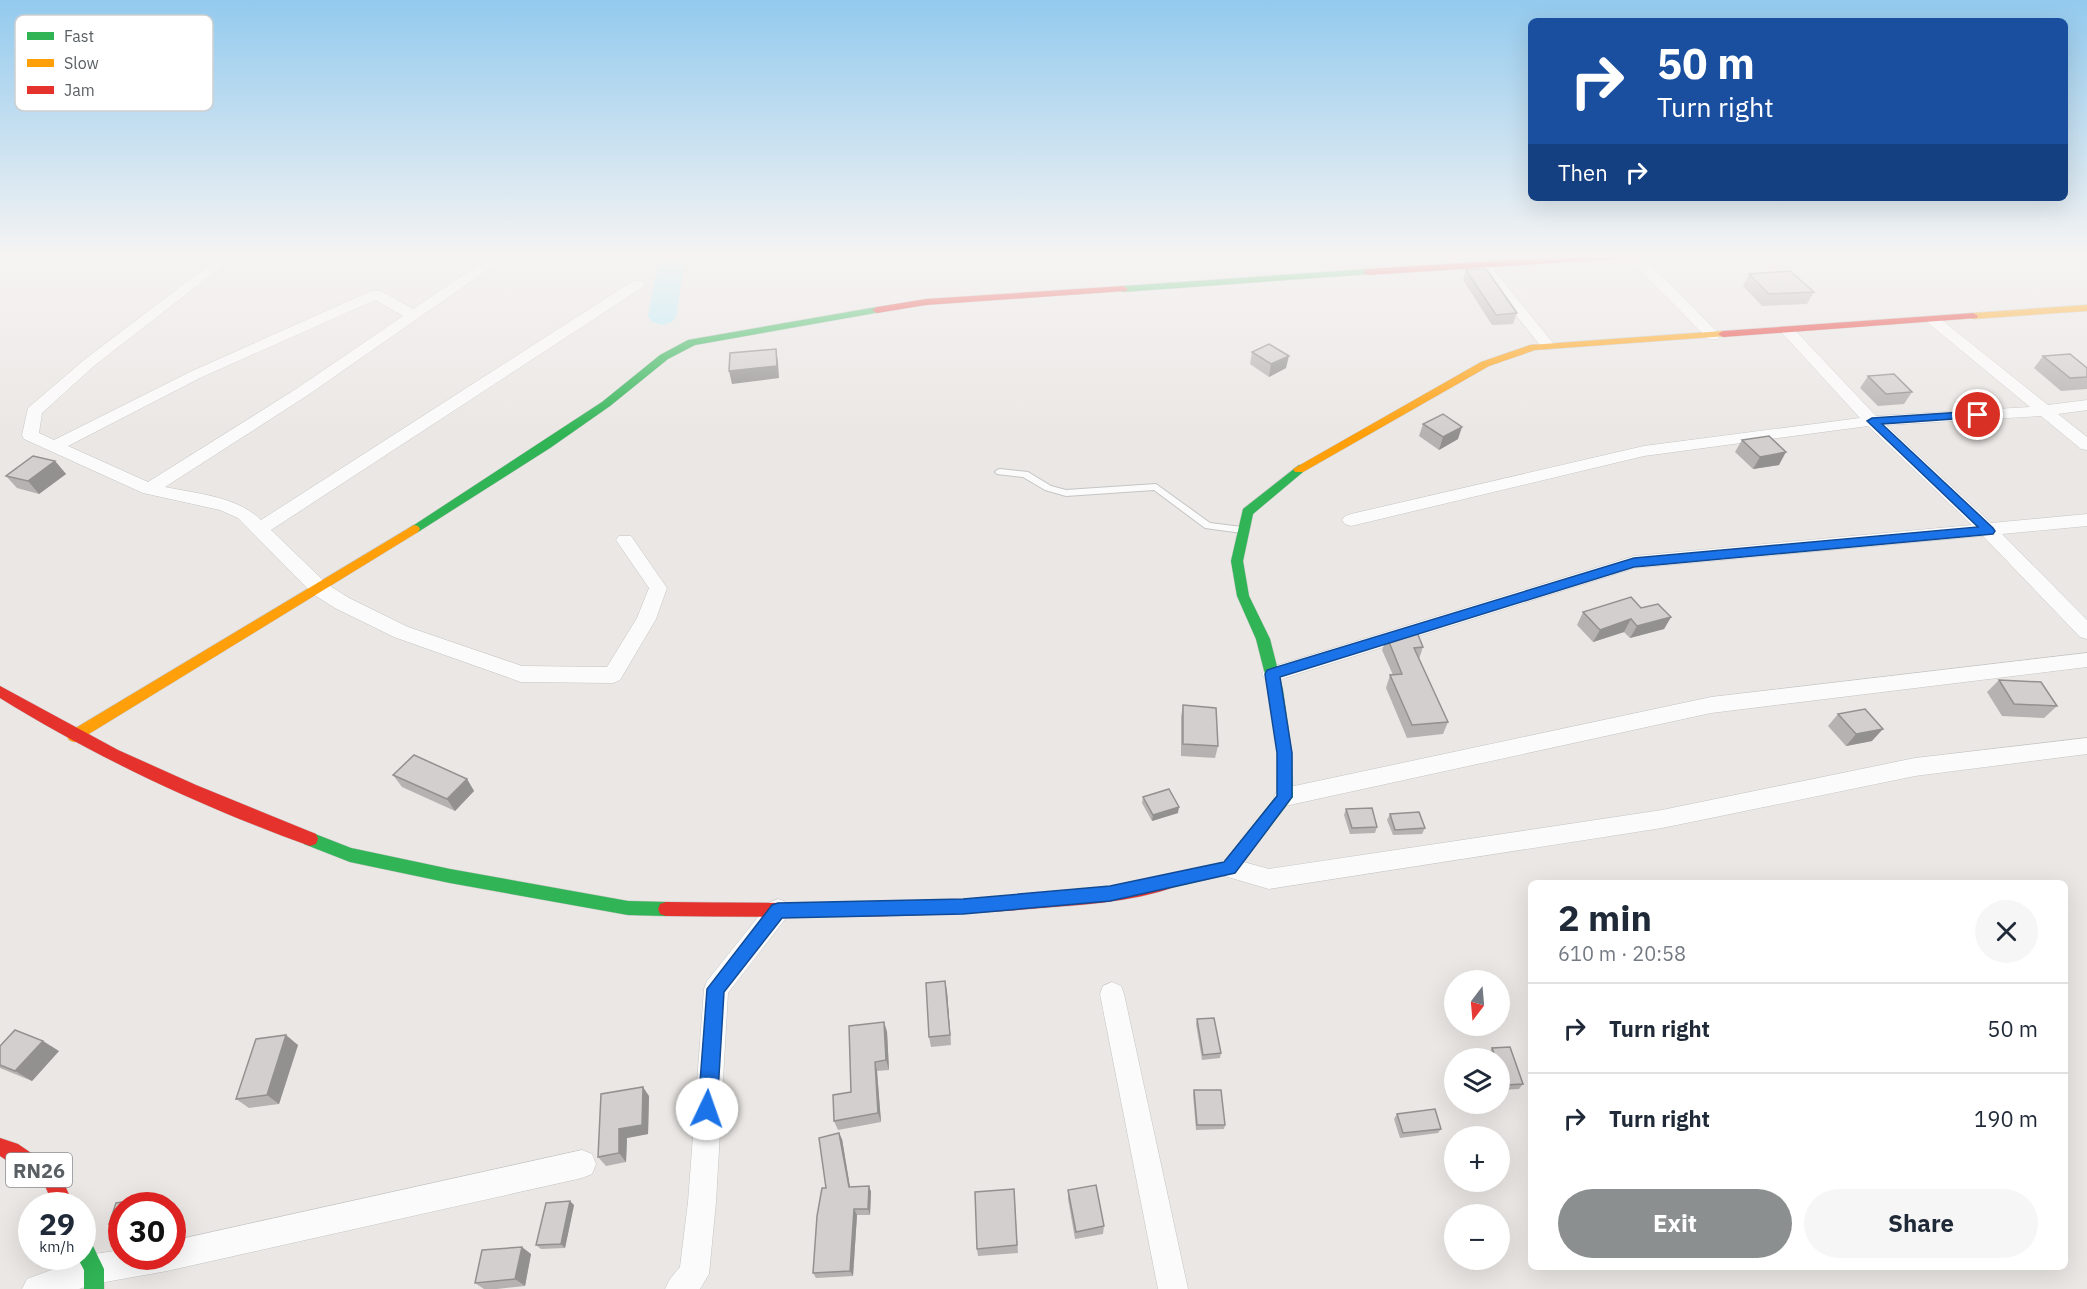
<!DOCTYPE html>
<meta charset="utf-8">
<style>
:root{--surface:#fff;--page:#f6f6f7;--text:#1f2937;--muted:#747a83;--line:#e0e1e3;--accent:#8c8f90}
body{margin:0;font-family:"IBM Plex Sans",sans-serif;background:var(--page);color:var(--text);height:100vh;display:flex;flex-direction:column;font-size:22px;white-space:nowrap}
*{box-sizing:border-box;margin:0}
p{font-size:20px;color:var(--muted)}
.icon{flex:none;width:33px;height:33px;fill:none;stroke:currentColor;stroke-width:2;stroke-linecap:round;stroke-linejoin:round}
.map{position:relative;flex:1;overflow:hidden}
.side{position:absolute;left:1528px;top:880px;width:540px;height:390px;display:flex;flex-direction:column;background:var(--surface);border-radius:9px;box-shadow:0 6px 24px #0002}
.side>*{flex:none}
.banner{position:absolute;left:1528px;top:18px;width:540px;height:183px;border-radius:9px;box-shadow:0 6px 24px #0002;background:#1a4fa0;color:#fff;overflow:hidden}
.needle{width:39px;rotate:196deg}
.buttons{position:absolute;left:1444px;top:970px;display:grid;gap:12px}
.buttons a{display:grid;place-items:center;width:66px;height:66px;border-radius:50%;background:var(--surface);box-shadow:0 6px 24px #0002;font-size:30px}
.speed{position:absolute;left:18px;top:1192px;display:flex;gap:12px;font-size:30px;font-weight:700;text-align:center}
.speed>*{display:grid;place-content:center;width:78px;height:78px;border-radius:50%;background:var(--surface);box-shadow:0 6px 24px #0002;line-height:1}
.speed small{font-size:15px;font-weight:400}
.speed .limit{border:9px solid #d22;background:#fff;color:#111}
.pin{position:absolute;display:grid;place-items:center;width:51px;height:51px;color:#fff;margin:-26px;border:3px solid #fff;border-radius:50%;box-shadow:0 2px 6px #0007}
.me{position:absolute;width:66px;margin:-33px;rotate:3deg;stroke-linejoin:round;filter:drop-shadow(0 0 4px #0008)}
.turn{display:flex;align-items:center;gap:21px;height:126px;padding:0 30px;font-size:27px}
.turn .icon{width:78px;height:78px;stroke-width:2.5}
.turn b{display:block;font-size:42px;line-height:51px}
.then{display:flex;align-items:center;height:57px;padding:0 30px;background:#0003;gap:12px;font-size:22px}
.round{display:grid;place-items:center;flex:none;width:63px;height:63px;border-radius:32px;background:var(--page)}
.overview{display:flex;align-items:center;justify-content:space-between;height:102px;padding:0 30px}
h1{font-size:36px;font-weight:800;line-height:45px}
.action{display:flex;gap:12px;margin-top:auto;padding:12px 30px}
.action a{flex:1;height:69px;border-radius:36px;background:var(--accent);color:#fff;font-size:24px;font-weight:800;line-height:69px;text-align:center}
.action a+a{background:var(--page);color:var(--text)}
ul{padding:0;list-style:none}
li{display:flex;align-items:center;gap:18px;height:90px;padding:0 30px;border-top:2px solid var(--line)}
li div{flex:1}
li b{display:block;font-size:22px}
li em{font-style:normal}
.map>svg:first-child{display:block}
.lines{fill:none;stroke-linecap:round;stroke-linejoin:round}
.river{fill:#b5eaf7;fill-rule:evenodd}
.lane-casing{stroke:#c5c5c5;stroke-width:2}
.street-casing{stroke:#c5c5c5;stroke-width:1}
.fast-casing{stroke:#c5c5c5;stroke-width:1}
.slow-casing{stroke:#c5c5c5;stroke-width:1}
.jam-casing{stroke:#c5c5c5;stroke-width:1}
.path{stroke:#c5ccc7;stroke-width:3;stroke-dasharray:4.5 2;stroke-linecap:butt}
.lane{fill:#fcfbfb;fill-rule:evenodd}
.street{fill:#fcfbfb;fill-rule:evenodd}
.fast{fill:#30b455;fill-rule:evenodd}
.slow{fill:#ff9f0a;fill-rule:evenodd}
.jam{fill:#e5322d;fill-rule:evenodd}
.wall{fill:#b5b2b1}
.shaded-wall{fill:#939190}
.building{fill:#d2cfce;stroke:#939190;stroke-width:1.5}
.route{fill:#1a73e8;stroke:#114b97;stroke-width:1.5}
.labels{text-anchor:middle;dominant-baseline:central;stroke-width:4.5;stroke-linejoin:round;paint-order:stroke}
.shield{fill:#fff;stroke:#8b8f92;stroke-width:1.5}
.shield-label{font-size:20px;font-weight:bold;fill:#595f63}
.key{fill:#fff;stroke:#cdcfd0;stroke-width:1.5}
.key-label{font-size:16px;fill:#595f63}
</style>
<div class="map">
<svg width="2087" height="1289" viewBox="0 0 2087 1289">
<rect width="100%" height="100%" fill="#eae7e4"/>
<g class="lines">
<!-- river -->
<path class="river" d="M 660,254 L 686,254 L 676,316 L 672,322 L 662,325 L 652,322 L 648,316 Z"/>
<!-- lane casing -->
<g class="lane-casing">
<path id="lane" d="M 1000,469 L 1028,472 L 1051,486 L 1066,490 L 1156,484 L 1210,523 L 1242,527 L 1247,530 L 1242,533 L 1205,528 L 1154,490 L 1066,496 L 1045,490 L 1023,477 L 997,474 L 995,472 L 997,470 Z"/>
</g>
<!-- street casing -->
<g class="street-casing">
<g id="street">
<path d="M 223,254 L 238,254 L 94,366 L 42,413 L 39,433 L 54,440 L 190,372 L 371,291 L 381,291 L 413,309 L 491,256 L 501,256 L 503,259 L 308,395 L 165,487 C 198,494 236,496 261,520 L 633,281 L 643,281 L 645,284 L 643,287 L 271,530 L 327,584 L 349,598 L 408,627 L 522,666 L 607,667 L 637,618 L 649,588 L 616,540 L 619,536 L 631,536 L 667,588 L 656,619 L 620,680 L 613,683 L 521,682 L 394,637 L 335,608 L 313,594 L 238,518 L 220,510 L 143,493 L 24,439 L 22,435 L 28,408 L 84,360 ZM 375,300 L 403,316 L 296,389 L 148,482 L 68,446 L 200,378 Z"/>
<path d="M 1467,254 L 1481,254 L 1553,343 L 1555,346 L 1553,349 L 1543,349 Z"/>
<path d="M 1627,254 L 1640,254 L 1718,333 L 1720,336 L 1718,339 L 1708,339 L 1628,258 Z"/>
<path d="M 1933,316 L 1938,317 L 2048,405 L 2087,400 L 2087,410 L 2058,414 L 2087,437 L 2087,450 L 2081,449 L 2041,416 L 1886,425 L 1991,523 L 2087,514 L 2087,526 L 2002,534 L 2087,620 L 2087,639 L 2080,637 L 1983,536 L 1635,568 L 1272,682 L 1265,679 L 1262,674 L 1265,669 L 1634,556 L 1972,525 L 1868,426 L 1644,456 L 1351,526 L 1345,524 L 1342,520 L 1345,516 L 1351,514 L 1644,446 L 1860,418 L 1783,334 L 1781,331 L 1783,328 L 1793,328 L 1876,416 L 2030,407 L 1928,323 L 1926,320 L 1928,317 Z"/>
<path d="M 2087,653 L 2087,667 L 1711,713 L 1285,806 L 1277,803 L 1274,797 L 1277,791 L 1285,788 L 1711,697 Z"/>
<path d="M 2087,738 L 2087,754 L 1915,776 L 1662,828 L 1269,889 L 1221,875 L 1218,868 L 1221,861 L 1229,858 L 1269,869 L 1662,810 L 1915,758 Z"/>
<path d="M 778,899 L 786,902 L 790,910 L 786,918 L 728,993 L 716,1202 L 709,1274 L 700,1289 L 665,1289 L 670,1279 L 680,1267 L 688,1202 L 704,989 L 707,981 L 770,902 Z"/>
<path d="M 1112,982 L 1121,986 L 1124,994 L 1188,1289 L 1158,1289 L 1100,994 L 1103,986 Z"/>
<path d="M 582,1150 L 592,1154 L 596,1164 L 592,1174 L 582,1178 L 167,1271 L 94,1284 L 79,1289 L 22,1289 L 27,1279 L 94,1254 L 122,1250 L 122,1257 L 172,1257 L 172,1241 Z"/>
</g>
</g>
<!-- fast casing -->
<g class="fast-casing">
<g id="fast">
<path d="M 1368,269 L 1373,272 L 1371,274 L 1123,292 L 1118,289 L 1123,286 Z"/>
<path d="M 877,307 L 882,310 L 881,312 L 695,345 L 668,359 L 610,406 L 550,448 L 418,532 L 414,533 L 408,529 L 602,402 L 660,355 L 688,340 Z"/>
<path d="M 1299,465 L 1303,466 L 1305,469 L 1303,472 L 1253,514 L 1243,561 L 1249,596 L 1270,639 L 1283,690 L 1292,753 L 1293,797 L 1235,873 L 1171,888 L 1165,886 L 1163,881 L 1165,876 L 1224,862 L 1277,795 L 1278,753 L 1269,690 L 1256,639 L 1237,596 L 1231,561 L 1243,509 Z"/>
<path d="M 310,832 L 351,848 L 450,869 L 628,901 L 666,902 L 672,904 L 674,909 L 672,914 L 666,916 L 628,915 L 450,883 L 350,862 L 304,844 L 302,839 L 304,834 Z"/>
<path d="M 82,1235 L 89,1238 L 104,1269 L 104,1289 L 84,1289 L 84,1270 L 77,1257 L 82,1257 Z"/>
</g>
</g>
<!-- slow casing -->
<g class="slow-casing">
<g id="slow">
<path d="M 2087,305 L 2087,311 L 1973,319 L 1968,316 L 1973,313 Z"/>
<path d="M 1723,331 L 1728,334 L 1727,336 L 1535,350 L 1489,366 L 1303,472 L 1295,472 L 1293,469 L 1481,362 L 1530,345 Z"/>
<path d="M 414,525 L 418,526 L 420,529 L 418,532 L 79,740 L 74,742 L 69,740 L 67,736 L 69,732 Z"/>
</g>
</g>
<!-- jam casing -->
<g class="jam-casing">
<g id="jam">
<path d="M 1602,254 L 1649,254 L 1644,257 L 1368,275 L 1363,272 L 1368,269 Z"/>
<path d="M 1123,286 L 1128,289 L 1126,291 L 926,305 L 877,313 L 872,310 L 877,307 L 926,299 Z"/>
<path d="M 1973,313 L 1978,316 L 1977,318 L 1723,337 L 1718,334 L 1723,331 Z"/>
<path d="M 0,686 L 118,750 L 196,785 L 316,834 L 318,839 L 316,844 L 310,846 C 204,808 95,757 0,698 Z"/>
<path d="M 1171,874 L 1177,876 L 1179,881 L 1177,886 C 1131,903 1077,905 1029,909 C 908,919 787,917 666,916 L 660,914 L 658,909 L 660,904 L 666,902 C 813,903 962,907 1108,887 C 1129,884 1150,878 1171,874 Z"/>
<path d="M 0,1138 L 18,1144 L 59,1172 L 74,1206 L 54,1206 L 45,1186 L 0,1156 Z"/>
</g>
</g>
<!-- path -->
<path class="path" d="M 2071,254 L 2087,266"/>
<!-- lane -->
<use href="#lane" class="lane"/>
<!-- street -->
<use href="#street" class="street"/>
<!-- fast -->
<use href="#fast" class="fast"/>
<!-- slow -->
<use href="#slow" class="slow"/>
<!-- jam -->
<use href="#jam" class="jam"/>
</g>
<!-- wall -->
<g class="wall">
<path d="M 1466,270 L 1517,313 L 1513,324 L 1492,325 L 1463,280 Z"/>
<path d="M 1749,274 L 1814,292 L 1807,304 L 1762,306 L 1743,286 Z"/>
<path d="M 1252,352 L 1286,368 L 1269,377 L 1250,364 Z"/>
<path d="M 2043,356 L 2087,368 L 2087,389 L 2061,391 L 2034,368 Z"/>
<path d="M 1868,376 L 1912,392 L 1904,404 L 1878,406 L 1860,388 Z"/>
<path d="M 1423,424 L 1458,439 L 1439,450 L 1419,436 Z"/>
<path d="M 1742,440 L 1779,465 L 1753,469 L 1735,452 Z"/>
<path d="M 55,461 L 66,474 L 39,494 L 17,488 L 6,476 Z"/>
<path d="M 1641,608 L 1671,617 L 1664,629 L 1630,638 L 1624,632 L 1593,642 L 1577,625 L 1583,612 Z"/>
<path d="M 1387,637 L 1423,647 L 1419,659 L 1448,722 L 1443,734 L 1407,738 L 1386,688 L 1390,675 L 1393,675 L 1382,650 Z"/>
<path d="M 1999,680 L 2057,706 L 2044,718 L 2002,716 L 1987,692 Z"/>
<path d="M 1183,705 L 1218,746 L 1215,758 L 1181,756 L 1181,717 Z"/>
<path d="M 1838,714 L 1872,741 L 1846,746 L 1828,726 Z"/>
<path d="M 393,775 L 467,779 L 474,791 L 455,811 L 402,787 Z"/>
<path d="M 1143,797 L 1178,813 L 1152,821 L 1142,803 Z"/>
<path d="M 1346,809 L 1377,827 L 1375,833 L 1350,834 L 1344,815 Z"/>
<path d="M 1390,814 L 1425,828 L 1422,834 L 1393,835 L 1387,820 Z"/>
<path d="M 947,991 L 951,1045 L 931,1047 L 929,1037 Z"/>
<path d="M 1197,1019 L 1221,1053 L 1220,1058 L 1202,1060 L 1196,1024 Z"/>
<path d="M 884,1022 L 887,1032 L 889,1070 L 877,1071 L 881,1122 L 838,1130 L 834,1121 L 851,1092 Z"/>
<path d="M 298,1045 L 279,1104 L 249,1108 L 236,1099 Z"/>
<path d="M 1492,1048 L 1523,1084 L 1519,1089 L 1501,1090 L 1500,1087 L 1500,1059 L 1491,1059 L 1489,1053 Z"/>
<path d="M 59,1051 L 32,1081 L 0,1068 L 0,1065 Z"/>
<path d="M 1194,1090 L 1225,1125 L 1224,1129 L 1196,1130 L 1193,1095 Z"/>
<path d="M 649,1096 L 648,1134 L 627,1138 L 626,1162 L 606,1166 L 598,1157 Z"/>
<path d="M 1397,1114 L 1441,1129 L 1438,1133 L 1400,1138 L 1394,1119 Z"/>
<path d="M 842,1139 L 850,1187 L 869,1186 L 871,1192 L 870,1215 L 857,1215 L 853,1276 L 816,1278 L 813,1273 L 826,1188 Z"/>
<path d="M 1014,1189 L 1018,1253 L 978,1256 L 977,1249 Z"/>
<path d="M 1068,1190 L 1104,1226 L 1103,1234 L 1075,1239 L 1068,1199 Z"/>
<path d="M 156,1197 L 163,1201 L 162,1206 L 122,1206 L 122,1227 L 117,1228 L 109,1224 L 116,1203 Z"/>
<path d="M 574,1205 L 565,1248 L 541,1249 L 536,1245 Z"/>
<path d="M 531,1254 L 525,1286 L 497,1289 L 484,1289 L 475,1283 Z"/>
</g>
<!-- shaded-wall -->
<g class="shaded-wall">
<path d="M 776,349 L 778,362 L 779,378 L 732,384 L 729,371 Z"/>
<path d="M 1289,356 L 1286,368 L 1269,377 L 1271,364 Z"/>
<path d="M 1462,427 L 1458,439 L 1439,450 L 1443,437 Z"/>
<path d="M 1786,452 L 1779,465 L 1753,469 L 1760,457 Z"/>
<path d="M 55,461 L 66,474 L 39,494 L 28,481 Z"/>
<path d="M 1671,617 L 1664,629 L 1630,638 L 1637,626 Z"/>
<path d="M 1631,619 L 1624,632 L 1593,642 L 1600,630 Z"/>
<path d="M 1883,729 L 1872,741 L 1846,746 L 1856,734 Z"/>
<path d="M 467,779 L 474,791 L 455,811 L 447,799 Z"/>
<path d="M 1179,807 L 1178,813 L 1152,821 L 1153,815 Z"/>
<path d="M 945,981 L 947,991 L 951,1045 L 950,1035 Z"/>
<path d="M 884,1022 L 887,1032 L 889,1070 L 886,1060 Z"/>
<path d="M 286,1035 L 298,1045 L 279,1104 L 267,1095 Z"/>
<path d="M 43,1041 L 59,1051 L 32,1081 L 15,1071 Z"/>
<path d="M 875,1062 L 877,1071 L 881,1122 L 878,1113 Z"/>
<path d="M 643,1087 L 649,1096 L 648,1134 L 627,1138 L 626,1162 L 619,1153 L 619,1129 Z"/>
<path d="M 839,1133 L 842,1139 L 851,1193 L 849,1187 Z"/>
<path d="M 869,1186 L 871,1192 L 870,1215 L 868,1209 Z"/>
<path d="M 156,1197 L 163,1201 L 162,1206 L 153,1206 Z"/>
<path d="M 570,1201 L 574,1205 L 565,1248 L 561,1244 Z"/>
<path d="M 854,1209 L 857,1215 L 853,1276 L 850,1271 Z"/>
<path d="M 522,1247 L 531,1254 L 525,1286 L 515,1279 Z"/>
</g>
<!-- building -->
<g class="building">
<path d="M 1486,269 L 1517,313 L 1496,315 L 1466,270 Z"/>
<path d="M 1790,271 L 1814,292 L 1769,294 L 1749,274 Z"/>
<path d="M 1269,344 L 1289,356 L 1271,364 L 1252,352 Z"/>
<path d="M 776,349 L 777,366 L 729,371 L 730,353 Z"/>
<path d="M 2070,354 L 2087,368 L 2087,377 L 2070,378 L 2043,356 Z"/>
<path d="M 1894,374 L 1912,392 L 1886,394 L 1868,376 Z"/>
<path d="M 1443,414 L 1462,427 L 1443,437 L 1423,424 Z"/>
<path d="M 1769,436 L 1786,452 L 1760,457 L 1742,440 Z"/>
<path d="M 33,456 L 55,461 L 28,481 L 6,476 Z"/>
<path d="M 1631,597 L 1641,608 L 1658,604 L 1671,617 L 1637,626 L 1631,619 L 1600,630 L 1583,612 Z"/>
<path d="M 1416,630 L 1423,647 L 1414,648 L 1448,722 L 1412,725 L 1390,675 L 1402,674 L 1387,637 Z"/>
<path d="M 1999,680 L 2041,682 L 2057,706 L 2014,704 Z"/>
<path d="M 1183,705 L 1216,708 L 1218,746 L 1183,744 Z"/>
<path d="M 1865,709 L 1883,729 L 1856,734 L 1838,714 Z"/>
<path d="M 414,755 L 467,779 L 447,799 L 393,775 Z"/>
<path d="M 1169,789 L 1179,807 L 1153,815 L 1143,797 Z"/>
<path d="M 1372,808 L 1377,827 L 1352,828 L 1346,809 Z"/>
<path d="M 1419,812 L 1425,828 L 1395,830 L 1390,814 Z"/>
<path d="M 945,981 L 950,1035 L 929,1037 L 926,983 Z"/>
<path d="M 1214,1018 L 1221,1053 L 1203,1055 L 1197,1019 Z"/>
<path d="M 884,1022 L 886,1060 L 875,1062 L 878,1113 L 834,1121 L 833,1095 L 851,1092 L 849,1026 Z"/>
<path d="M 15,1030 L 43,1041 L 15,1071 L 0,1065 L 0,1046 Z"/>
<path d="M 286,1035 L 267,1095 L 236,1099 L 256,1039 Z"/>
<path d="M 1510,1047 L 1523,1084 L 1505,1085 L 1500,1071 L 1500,1059 L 1496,1059 L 1492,1048 Z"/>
<path d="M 643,1087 L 642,1125 L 619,1129 L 619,1153 L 598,1157 L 601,1094 Z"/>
<path d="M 1194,1090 L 1221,1090 L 1225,1125 L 1197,1125 Z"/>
<path d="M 1435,1109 L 1441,1129 L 1403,1133 L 1397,1114 Z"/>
<path d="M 839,1133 L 849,1187 L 869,1186 L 868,1209 L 854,1209 L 850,1271 L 813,1273 L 817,1216 L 822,1188 L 826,1188 L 819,1138 Z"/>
<path d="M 1096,1185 L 1104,1226 L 1076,1232 L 1068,1190 Z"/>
<path d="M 1014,1189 L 1017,1245 L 977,1249 L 975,1192 Z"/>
<path d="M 156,1197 L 153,1206 L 122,1206 L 122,1222 L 109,1224 L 116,1203 Z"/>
<path d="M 570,1201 L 561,1244 L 536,1245 L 546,1203 Z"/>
<path d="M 522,1247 L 515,1279 L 475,1283 L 482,1250 Z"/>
</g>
<!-- sky -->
<linearGradient id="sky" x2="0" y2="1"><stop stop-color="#93caee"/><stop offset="0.59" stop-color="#f6f4f3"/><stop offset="1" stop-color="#f6f4f3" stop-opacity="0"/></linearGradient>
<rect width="2087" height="434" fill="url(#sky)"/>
<!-- route -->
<path class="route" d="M 1978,411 L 1982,412 L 1982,417 L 1882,424 L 1993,528 L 1995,531 L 1993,534 L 1634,567 L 1280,677 L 1292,753 L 1292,797 L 1235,873 L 1110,901 L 963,914 L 782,918 L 724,992 L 717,1109 L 714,1116 L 707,1119 L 701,1116 L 698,1109 L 707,989 L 772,905 L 778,903 L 963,899 L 1110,886 L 1224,862 L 1277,796 L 1277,753 L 1265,674 L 1267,670 L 1634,558 L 1978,527 L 1867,421 L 1872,418 Z"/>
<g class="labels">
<!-- shield labels -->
<rect class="shield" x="6" y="1153" width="66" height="34" rx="4.5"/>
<g class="shield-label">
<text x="39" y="1170">RN26</text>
</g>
</g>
<!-- legend -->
<rect x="15" y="15" width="198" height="96" rx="9" class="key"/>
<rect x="27" y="32" width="27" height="8" fill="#30b455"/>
<rect x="27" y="59" width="27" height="8" fill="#ff9f0a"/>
<rect x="27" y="86" width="27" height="8" fill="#e5322d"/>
<g class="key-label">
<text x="64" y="42">Fast</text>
<text x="64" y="69">Slow</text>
<text x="64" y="96">Jam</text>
</g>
</svg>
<div class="buttons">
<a><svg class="needle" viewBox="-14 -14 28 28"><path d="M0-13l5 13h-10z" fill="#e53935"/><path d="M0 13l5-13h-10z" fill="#747a83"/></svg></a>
<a><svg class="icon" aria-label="layers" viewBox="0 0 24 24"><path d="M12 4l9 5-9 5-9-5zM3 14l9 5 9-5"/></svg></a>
<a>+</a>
<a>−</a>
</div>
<div class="speed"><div>29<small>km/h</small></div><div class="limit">30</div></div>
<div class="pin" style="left:1978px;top:415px;background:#d93025"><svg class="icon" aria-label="arrive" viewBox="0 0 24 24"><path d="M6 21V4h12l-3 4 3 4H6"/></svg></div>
<svg class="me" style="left:707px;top:1109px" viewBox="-20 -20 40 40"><circle r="19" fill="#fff"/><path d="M0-13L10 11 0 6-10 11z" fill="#1a73e8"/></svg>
<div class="banner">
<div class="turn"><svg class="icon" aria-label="right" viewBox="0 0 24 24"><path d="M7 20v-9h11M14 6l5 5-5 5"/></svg><div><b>50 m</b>Turn right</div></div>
<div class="then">Then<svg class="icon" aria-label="right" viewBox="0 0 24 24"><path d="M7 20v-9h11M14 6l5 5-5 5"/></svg></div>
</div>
<section class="side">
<div class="overview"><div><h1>2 min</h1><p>610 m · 20:58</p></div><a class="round"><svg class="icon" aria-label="close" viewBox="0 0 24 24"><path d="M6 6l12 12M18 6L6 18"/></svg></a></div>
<ul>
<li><svg class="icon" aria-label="right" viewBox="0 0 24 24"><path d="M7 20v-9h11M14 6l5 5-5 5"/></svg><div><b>Turn right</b></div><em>50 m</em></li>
<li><svg class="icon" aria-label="right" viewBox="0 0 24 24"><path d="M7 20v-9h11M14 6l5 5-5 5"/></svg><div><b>Turn right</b></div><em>190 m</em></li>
</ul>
<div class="action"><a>Exit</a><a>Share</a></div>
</section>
</div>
